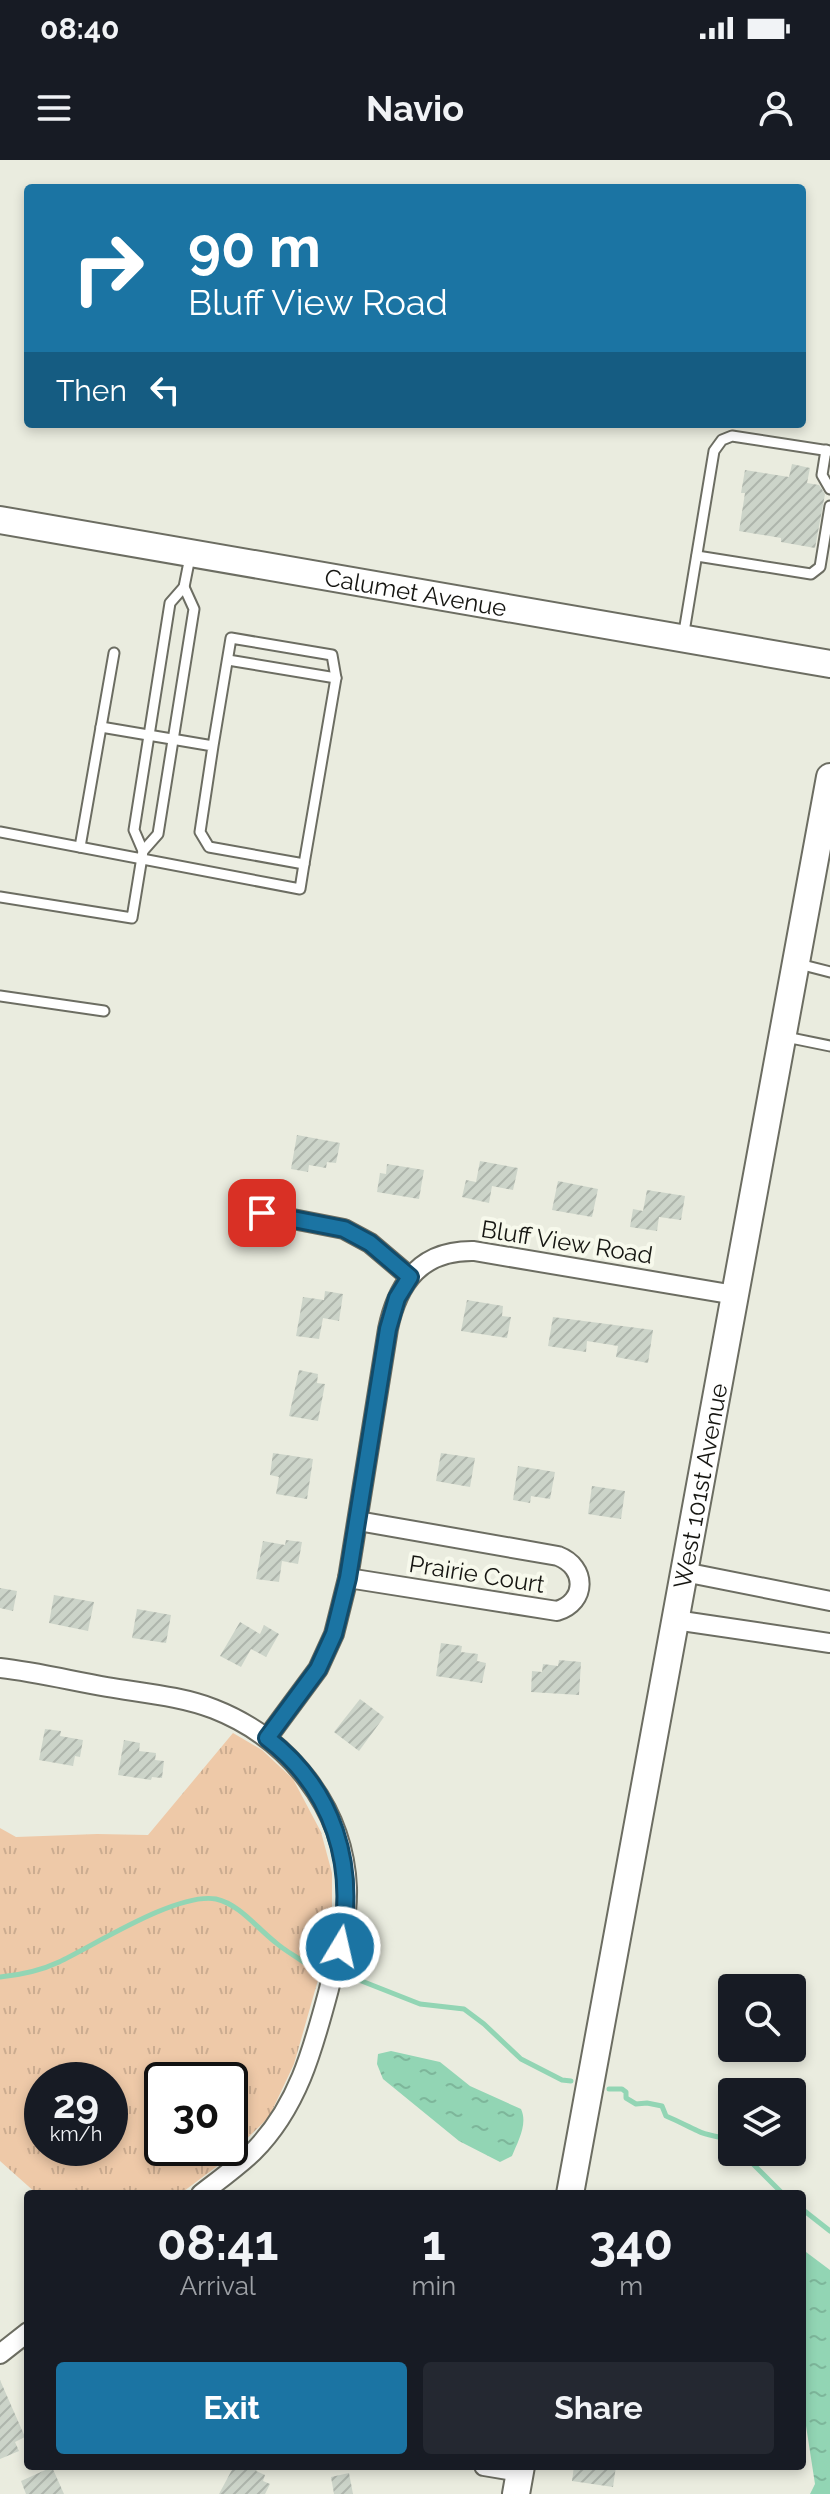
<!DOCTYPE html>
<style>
:root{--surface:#171b24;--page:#242831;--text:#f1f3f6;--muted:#9ea1a6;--accent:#1b74a3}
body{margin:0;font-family:Raleway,sans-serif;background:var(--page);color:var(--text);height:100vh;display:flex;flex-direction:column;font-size:30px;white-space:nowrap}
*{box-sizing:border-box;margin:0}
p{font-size:26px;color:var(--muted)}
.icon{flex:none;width:44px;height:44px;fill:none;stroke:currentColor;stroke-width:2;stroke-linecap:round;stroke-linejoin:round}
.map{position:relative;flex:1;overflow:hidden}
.side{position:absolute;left:24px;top:2030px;width:782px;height:280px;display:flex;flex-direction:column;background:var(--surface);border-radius:8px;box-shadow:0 4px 12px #0003}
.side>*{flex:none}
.hud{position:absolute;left:24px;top:24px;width:782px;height:244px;border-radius:8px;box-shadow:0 4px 12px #0003;background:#1b74a3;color:#fff;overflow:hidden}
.buttons{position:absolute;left:718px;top:1814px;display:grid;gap:16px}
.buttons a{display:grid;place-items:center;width:88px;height:88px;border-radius:8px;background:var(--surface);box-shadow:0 4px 12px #0003;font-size:40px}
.speed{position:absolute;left:24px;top:1902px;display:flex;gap:16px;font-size:40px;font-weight:700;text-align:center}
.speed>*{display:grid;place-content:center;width:104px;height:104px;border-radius:50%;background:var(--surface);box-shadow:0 4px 12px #0003;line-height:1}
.speed small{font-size:20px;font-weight:400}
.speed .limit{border:4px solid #111;border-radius:12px;background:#fff;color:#111}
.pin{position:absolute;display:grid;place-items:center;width:68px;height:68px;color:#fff;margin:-34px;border-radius:16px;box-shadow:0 4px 12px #0006}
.me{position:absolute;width:88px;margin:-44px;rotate:9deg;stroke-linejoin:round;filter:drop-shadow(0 0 6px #0008)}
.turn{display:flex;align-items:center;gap:28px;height:168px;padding:0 32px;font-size:36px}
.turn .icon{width:104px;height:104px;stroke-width:2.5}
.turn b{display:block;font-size:56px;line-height:68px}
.then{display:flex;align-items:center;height:76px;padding:0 32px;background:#0003;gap:16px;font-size:30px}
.eta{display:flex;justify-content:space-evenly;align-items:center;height:136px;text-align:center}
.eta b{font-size:48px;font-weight:700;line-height:56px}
.button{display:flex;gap:16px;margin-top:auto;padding:16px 32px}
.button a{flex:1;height:92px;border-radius:8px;background:var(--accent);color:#fff;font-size:32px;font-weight:700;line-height:92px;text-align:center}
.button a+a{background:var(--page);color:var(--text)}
.status{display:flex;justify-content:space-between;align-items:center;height:56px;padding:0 40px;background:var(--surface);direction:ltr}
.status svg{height:22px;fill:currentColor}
header{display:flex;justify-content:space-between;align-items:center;height:104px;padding:0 32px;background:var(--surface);font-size:36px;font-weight:700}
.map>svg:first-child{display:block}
.grass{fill:url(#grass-tufts);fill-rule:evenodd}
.water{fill:url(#water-ripples)}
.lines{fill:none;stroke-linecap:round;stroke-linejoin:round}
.stream{stroke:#92d5b4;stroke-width:5}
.building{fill:url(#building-hatch)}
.lane-casing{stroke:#6c6d62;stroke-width:13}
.street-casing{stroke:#6c6d62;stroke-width:22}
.secondary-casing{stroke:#6c6d62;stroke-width:30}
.lane{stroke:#fff;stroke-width:9}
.street{stroke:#fff;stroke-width:18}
.secondary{stroke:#fff;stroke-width:26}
.route-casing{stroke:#124b6a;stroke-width:20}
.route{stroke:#1b74a3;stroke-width:14}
.labels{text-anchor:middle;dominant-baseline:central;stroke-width:8;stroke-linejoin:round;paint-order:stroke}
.street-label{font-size:24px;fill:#161612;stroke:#f7f9ec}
</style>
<div class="status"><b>08:40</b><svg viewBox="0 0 49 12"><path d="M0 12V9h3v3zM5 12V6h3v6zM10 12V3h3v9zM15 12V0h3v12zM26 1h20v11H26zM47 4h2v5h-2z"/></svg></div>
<header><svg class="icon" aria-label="menu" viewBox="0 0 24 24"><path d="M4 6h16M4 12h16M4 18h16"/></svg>Navio<svg class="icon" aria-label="person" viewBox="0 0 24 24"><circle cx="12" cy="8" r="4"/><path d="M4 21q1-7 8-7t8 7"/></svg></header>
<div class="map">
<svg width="830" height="2334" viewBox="0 0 830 2334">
<defs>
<pattern id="grass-tufts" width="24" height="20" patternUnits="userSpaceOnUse" patternTransform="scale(2)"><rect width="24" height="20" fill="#eec9a8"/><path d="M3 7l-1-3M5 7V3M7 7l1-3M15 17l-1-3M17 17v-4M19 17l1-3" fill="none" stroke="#cbac90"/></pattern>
<pattern id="water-ripples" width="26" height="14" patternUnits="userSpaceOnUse" patternTransform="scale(2)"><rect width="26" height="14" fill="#92d5b4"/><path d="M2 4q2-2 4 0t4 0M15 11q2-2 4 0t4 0" fill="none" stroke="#7db69a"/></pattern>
<pattern id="building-hatch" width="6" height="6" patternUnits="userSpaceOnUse" patternTransform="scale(2)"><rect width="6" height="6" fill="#ccd4c9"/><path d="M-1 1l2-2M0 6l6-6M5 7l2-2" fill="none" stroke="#aeb5ac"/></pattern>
</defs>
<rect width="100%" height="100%" fill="#eaecdf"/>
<!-- grass -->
<path class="grass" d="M 233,1573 L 262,1590 L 293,1619 L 321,1672 L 332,1713 L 332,1771 L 294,1904 L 269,1957 L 224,2001 L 180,2034 L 37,2034 L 0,2001 L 0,1668 L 16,1677 L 97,1674 L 148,1675 ZM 42,1920 L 110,1920 L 110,1988 L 42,1988 ZM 162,1920 L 230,1920 L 230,1988 L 162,1988 Z"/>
<!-- water -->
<g class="water">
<path d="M 391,1891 L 440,1902 L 470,1926 L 521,1949 C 528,1964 518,1981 512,1996 L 500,2002 L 459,1981 L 383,1919 L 377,1904 L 378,1894 Z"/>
<path d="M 802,2089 L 830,2110 L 830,2334 L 810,2334 L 815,2324 L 802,2240 Z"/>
</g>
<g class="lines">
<!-- stream -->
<g class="stream">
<path d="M 0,1817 C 20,1815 40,1811 59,1802 C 95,1785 177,1732 216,1739 C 239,1744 257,1768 275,1782 C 284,1790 295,1796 305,1803"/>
<path d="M 359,1820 L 420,1844 L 464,1849 L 484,1864 L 521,1899 L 562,1920 L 571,1921"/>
<path d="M 609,1929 L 622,1929 L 626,1932 L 626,1938 L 636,1944 L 647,1943 L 662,1946 L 666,1956 C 678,1961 687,1966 698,1971 C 709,1977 721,1975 732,1982"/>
<path d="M 741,1992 L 783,2034"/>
<path d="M 802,2049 L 830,2071"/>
</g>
</g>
<!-- building -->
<g class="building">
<path d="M 792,304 L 810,308 L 807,323 L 819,325 L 825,334 L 815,388 L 781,382 L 781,378 L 739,371 L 745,333 L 741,333 L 745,310 L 789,317 Z"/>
<path d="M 297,975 L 340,983 L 336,1003 L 327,1002 L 326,1008 L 309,1005 L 308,1012 L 291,1009 Z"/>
<path d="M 480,1001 L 518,1008 L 513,1030 L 492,1026 L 489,1043 L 462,1037 L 466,1020 L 476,1022 Z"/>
<path d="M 387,1004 L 424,1010 L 419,1039 L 377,1032 L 380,1013 L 386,1014 Z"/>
<path d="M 558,1021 L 598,1029 L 592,1057 L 552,1050 Z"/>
<path d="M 647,1030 L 685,1036 L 681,1060 L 659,1057 L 657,1071 L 630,1067 L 633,1049 L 643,1051 Z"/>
<path d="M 325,1131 L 343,1134 L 339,1161 L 323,1158 L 319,1179 L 296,1176 L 303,1137 L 324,1140 Z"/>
<path d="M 467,1140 L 503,1146 L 502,1156 L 511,1157 L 507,1178 L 461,1171 Z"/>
<path d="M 553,1157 L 653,1170 L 648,1203 L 616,1197 L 618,1186 L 587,1181 L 586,1192 L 548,1186 Z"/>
<path d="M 299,1210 L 318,1214 L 317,1223 L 325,1224 L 318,1261 L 289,1256 Z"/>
<path d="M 273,1293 L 313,1299 L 307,1339 L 276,1334 L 279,1317 L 270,1315 Z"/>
<path d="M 441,1293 L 475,1298 L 470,1327 L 436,1321 Z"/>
<path d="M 518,1306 L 555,1312 L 550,1339 L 531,1336 L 530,1343 L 513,1340 Z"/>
<path d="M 592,1326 L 625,1331 L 621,1359 L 588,1354 Z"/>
<path d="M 286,1380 L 302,1382 L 298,1404 L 282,1401 L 279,1422 L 256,1419 L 263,1381 L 285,1385 Z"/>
<path d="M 0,1428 L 17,1431 L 13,1451 L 0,1448 Z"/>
<path d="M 54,1435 L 94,1442 L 88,1471 L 49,1463 Z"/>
<path d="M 137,1449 L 171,1455 L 166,1483 L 132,1478 Z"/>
<path d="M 240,1462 L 260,1474 L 264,1465 L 279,1474 L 266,1497 L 251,1489 L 241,1507 L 220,1496 Z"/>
<path d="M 441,1483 L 462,1486 L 461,1492 L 478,1494 L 477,1501 L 486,1503 L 482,1523 L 436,1516 Z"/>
<path d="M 559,1500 L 581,1502 L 579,1535 L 531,1532 L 532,1511 L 542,1512 L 543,1504 L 558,1506 Z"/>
<path d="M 360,1539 L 384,1557 L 359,1591 L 334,1572 Z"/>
<path d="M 45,1569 L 61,1571 L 60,1576 L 83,1580 L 80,1597 L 75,1596 L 73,1606 L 39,1600 Z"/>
<path d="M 124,1580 L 140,1583 L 139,1591 L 156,1593 L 155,1600 L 164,1601 L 162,1618 L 152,1617 L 151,1620 L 118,1615 Z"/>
<path d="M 0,2220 L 25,2277 L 15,2282 L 19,2291 L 0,2299 Z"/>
<path d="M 234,2306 L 259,2306 L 256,2311 L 265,2315 L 263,2321 L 270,2324 L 265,2334 L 219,2334 Z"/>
<path d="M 574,2306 L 616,2306 L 613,2327 L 572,2321 Z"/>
<path d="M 52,2307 L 64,2334 L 26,2334 L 21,2321 Z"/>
<path d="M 349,2313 L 353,2334 L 334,2334 L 331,2317 Z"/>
</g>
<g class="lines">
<!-- lane casing -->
<g class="lane-casing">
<g id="lane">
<path d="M 826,290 L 822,315 L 830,329"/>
<path d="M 697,396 L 811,414 L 820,407 L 830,346"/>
<path d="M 683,478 L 714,291 L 722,280 L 732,276 L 830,291"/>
<path d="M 228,500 L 336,518"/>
<path d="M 101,567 L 213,586 L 200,672 L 209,687 L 304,704 L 336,518 L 332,495 L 231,478 L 213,586"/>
<path d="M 0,672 L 300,729 L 304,704"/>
<path d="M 80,687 L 114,493"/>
<path d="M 143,691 L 134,670 L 170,443 L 184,427 L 190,397"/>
<path d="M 0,737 L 132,758 L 143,691 L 158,674 L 194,449 L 184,427"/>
<path d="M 799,804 L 830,812"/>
<path d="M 0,836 L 104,851"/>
<path d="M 786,877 L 830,886"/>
</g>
</g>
<!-- street casing -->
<g class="street-casing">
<g id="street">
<path d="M 262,1053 L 344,1069 L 370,1083 L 410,1117"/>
<path d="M 684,1412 L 830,1441"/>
<path d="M 348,1418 L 557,1451 C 587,1442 587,1407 558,1396 L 358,1361"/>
<path d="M 675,1460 L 830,1483"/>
<path d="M 0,1508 C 36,1512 72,1521 107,1527 C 142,1533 181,1536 214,1549 C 288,1578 344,1647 347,1728 C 348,1763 337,1796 329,1829 C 313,1889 298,1947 253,1992 C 237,2007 219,2020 201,2034"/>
<path d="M 267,1578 L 318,1509 L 334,1474 L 348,1418 L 388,1169 C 398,1121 422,1090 474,1091 L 735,1135"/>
<path d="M 0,2194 L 28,2172"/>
<path d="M 484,2306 L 520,2312"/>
</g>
</g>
<!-- secondary casing -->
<g class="secondary-casing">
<g id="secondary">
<path id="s1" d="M 0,360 L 830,504"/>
<path id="s2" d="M 570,2034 L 830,617"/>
<path d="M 516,2334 L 521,2306"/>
</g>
</g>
<!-- lane -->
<use href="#lane" class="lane"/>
<!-- street -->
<use href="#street" class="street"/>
<!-- secondary -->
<use href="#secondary" class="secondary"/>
</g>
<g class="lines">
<!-- route casing -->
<g class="route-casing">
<path id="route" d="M 262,1053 L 344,1069 L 370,1083 L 410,1117 L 397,1138 L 388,1169 L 348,1418 L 334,1474 L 318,1509 L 267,1578 C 334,1629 357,1706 340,1787"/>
</g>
<!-- route -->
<use href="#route" class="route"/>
</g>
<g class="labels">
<!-- street labels -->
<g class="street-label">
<text stroke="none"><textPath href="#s1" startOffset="422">Calumet Avenue</textPath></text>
<text transform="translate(567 1082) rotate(9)">Bluff View Road</text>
<text stroke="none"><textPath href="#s2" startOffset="720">West 101st Avenue</textPath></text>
<text transform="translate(477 1414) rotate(9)">Prairie Court</text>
</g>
</g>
</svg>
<div class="buttons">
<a><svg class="icon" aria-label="search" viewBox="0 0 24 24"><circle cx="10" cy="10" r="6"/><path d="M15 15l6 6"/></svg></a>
<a><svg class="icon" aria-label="layers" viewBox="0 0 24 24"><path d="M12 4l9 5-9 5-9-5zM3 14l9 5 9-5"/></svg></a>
</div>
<div class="speed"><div>29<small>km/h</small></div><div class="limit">30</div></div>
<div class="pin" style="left:262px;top:1053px;background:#d93025"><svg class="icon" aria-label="arrive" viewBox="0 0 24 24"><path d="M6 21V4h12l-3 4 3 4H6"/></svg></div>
<svg class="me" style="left:340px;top:1787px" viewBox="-20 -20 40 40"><circle r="17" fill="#1b74a3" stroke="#fff" stroke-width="3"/><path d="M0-11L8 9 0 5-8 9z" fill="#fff"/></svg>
<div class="hud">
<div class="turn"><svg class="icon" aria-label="right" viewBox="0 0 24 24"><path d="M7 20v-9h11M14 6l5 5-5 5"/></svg><div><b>90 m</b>Bluff View Road</div></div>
<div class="then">Then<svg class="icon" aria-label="left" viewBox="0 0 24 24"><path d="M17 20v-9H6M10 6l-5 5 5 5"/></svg></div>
</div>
<section class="side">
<div class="eta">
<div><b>08:41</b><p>Arrival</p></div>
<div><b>1</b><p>min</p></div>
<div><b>340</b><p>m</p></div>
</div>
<div class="button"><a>Exit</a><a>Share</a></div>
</section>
</div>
